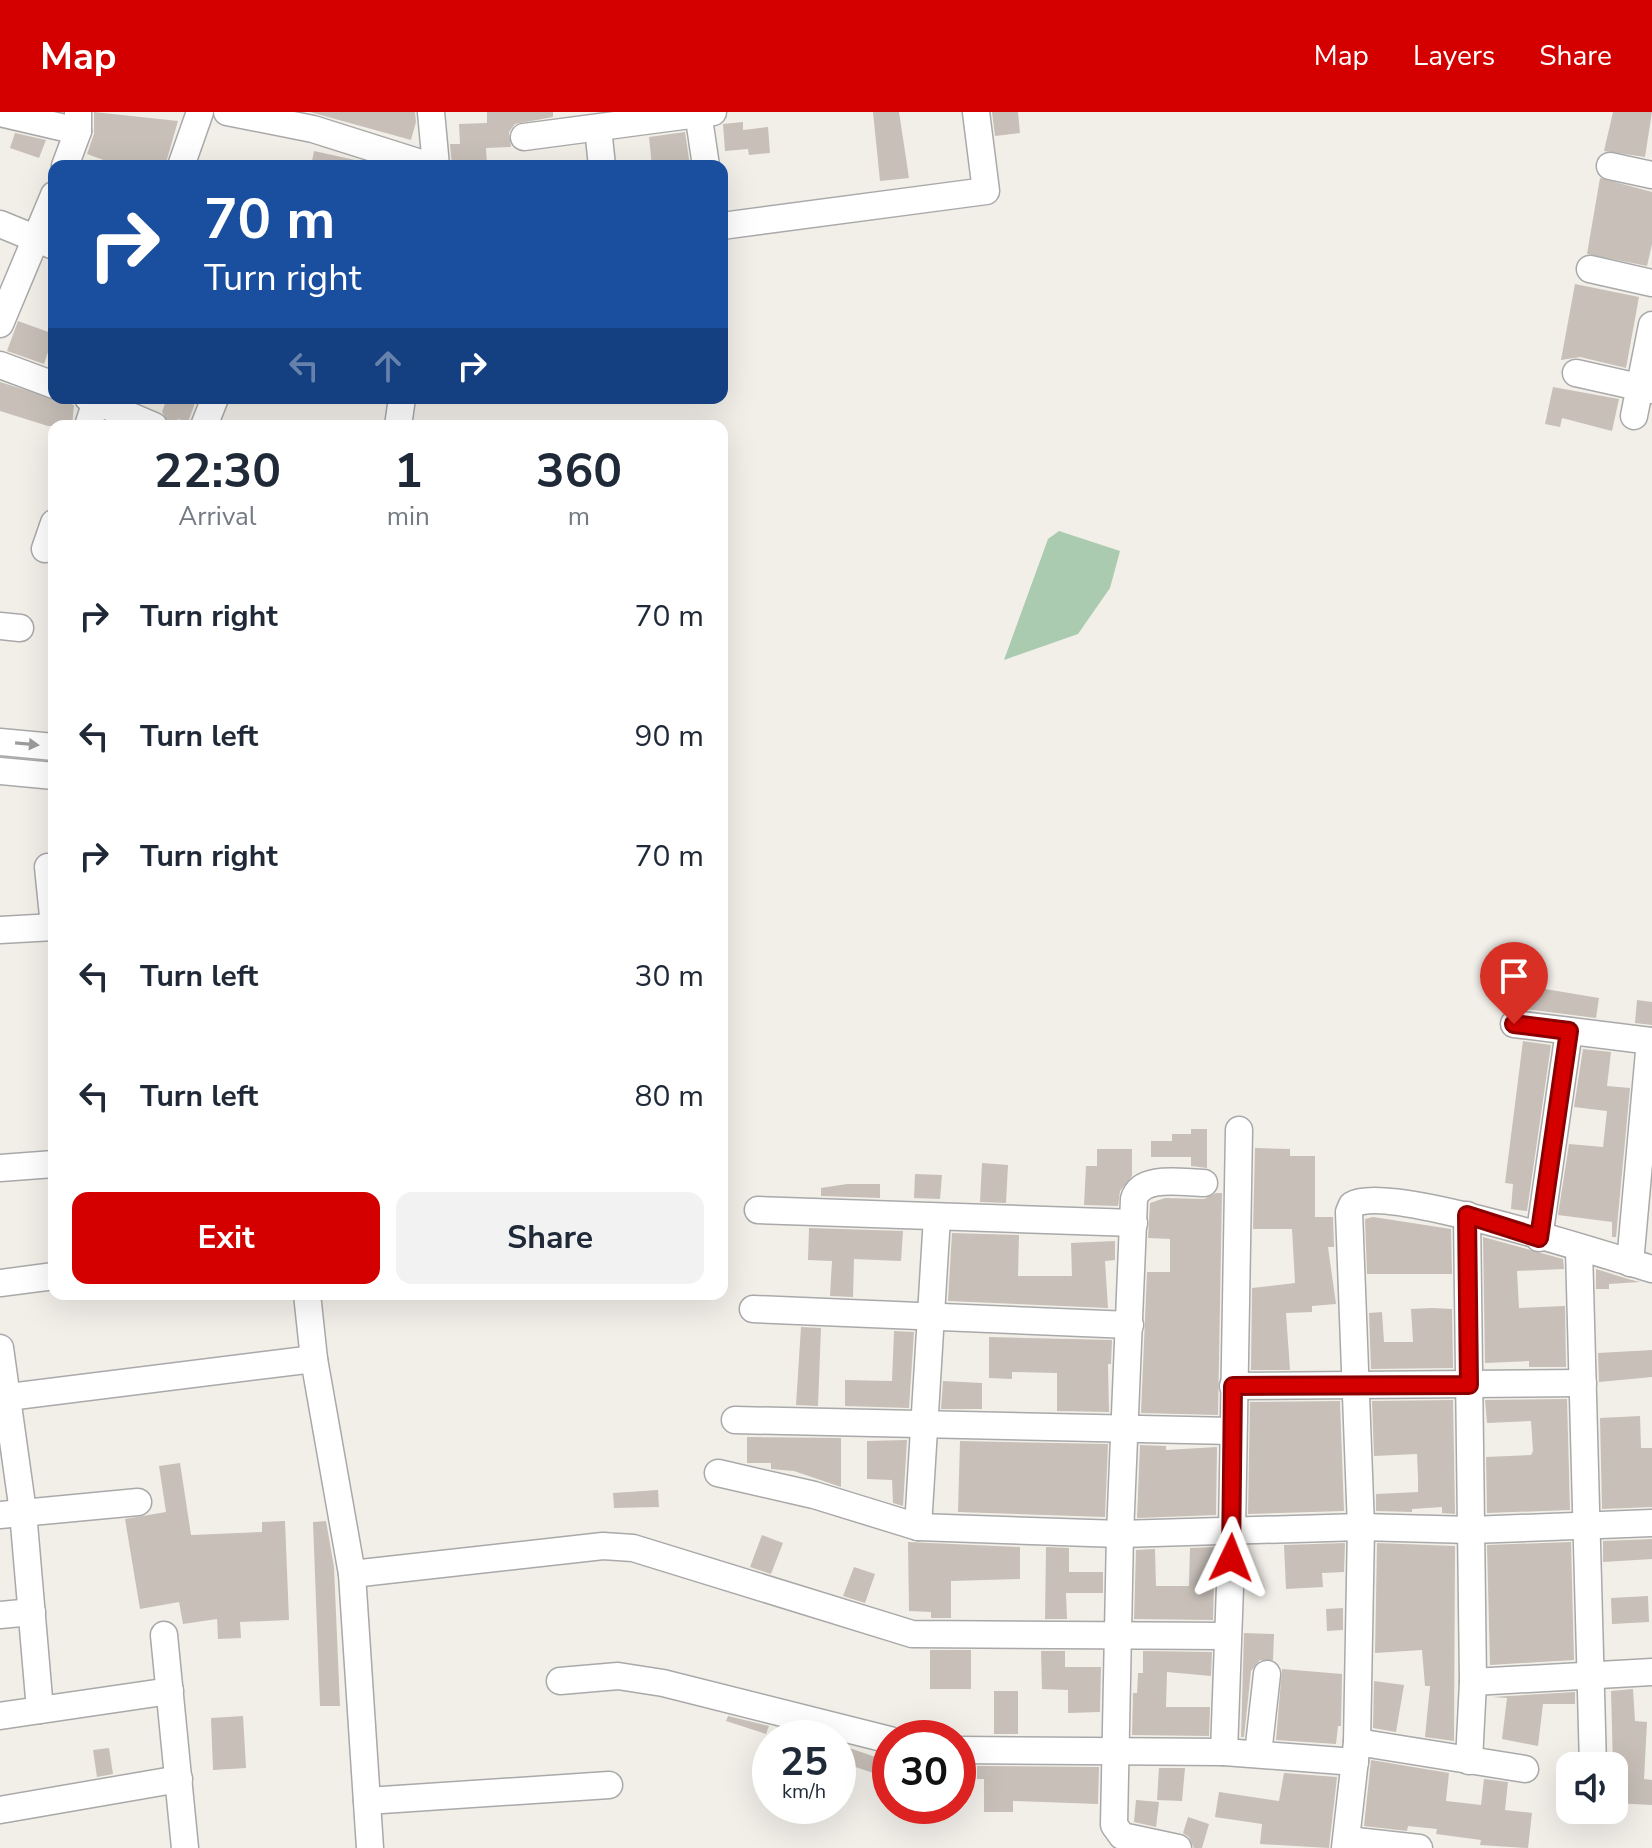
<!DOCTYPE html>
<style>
:root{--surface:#fff;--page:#f2f2f3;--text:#1f2937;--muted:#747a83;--accent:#d40000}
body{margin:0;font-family:"Nunito Sans",sans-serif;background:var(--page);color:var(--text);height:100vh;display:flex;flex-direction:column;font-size:30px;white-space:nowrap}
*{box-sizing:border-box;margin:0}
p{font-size:26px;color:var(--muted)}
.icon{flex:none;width:44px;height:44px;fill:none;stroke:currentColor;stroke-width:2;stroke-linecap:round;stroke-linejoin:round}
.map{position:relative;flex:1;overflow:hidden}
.drawer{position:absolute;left:48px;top:308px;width:680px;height:880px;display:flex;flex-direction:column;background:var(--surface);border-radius:16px;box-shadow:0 8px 32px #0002}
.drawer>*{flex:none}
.guide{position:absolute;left:48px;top:48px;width:680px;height:244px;border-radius:16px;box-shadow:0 8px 32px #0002;background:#1a4fa0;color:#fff;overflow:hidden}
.controls{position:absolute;left:1556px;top:1640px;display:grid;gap:16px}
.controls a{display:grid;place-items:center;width:72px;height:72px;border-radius:16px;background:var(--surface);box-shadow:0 8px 32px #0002;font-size:40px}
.speed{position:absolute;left:752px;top:1608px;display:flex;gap:16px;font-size:40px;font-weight:700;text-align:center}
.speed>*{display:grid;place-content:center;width:104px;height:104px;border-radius:50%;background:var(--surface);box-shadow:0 8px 32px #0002;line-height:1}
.speed small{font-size:20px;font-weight:400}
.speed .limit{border:12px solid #d22;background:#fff;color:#111}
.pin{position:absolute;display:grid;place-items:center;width:68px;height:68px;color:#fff;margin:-82px -34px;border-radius:50% 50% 50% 0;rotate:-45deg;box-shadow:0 0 8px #0007}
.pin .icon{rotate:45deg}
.me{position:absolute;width:88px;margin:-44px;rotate:2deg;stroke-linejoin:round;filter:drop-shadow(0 0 6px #0008)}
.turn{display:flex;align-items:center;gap:28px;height:168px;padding:0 24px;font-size:36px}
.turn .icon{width:104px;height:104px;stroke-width:2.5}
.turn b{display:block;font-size:56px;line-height:68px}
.lanes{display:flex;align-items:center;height:76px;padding:0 24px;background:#0003;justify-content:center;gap:40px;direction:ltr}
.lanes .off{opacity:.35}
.eta{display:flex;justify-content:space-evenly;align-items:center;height:136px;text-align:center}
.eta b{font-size:48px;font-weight:700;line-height:56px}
.action{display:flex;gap:16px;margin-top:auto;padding:16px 24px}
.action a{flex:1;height:92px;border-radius:16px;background:var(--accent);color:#fff;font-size:32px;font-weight:700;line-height:92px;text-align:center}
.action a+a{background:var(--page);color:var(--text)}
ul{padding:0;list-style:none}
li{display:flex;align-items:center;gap:24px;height:120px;padding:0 24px}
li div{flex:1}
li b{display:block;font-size:30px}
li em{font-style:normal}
header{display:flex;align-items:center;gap:48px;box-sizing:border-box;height:112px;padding:0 40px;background:var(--accent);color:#fff}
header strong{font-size:38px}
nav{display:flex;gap:44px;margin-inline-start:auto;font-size:28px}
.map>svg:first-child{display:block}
.cemetery{fill:#aacbaf}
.building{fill:#c7bfb8}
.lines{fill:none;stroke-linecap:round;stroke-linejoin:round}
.minor-casing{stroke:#a9a9a9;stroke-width:29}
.minor{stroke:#fff;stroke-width:26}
.oneway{fill:#9c9c9c}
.route-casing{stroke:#8a0000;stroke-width:20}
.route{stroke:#d40000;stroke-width:14}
</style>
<header>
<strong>Map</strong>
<nav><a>Map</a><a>Layers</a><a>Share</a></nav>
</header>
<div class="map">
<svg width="1652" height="1736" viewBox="0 0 1652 1736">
<rect width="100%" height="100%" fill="#f2efe9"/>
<!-- cemetery -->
<path class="cemetery" d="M 1059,419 L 1120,439 L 1110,476 L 1078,522 L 1004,548 L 1048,427 Z"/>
<!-- building -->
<g class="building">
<path d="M 94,0 L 178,9 L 165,54 L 120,54 L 87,42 L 94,22 Z"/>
<path d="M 310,0 L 415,0 L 416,10 L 411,28 Z"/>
<path d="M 487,0 L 553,0 L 553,5 L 515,12 L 509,20 L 511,35 L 486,36 L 487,52 L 452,54 L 450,32 L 460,32 L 459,12 L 487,11 Z"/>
<path d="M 873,0 L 899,0 L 909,66 L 880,69 Z"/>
<path d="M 992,0 L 1018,0 L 1020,21 L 995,24 Z"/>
<path d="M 1613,0 L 1652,0 L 1645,45 L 1604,39 Z"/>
<path d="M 743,10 L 743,18 L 768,15 L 770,41 L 749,43 L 748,37 L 725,39 L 723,12 Z"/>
<path d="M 685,20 L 690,54 L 652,54 L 649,25 Z"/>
<path d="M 15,21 L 46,28 L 39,46 L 10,36 Z"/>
<path d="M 314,39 L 355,48 L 354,54 L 311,54 Z"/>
<path d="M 1600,66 L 1652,80 L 1652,132 L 1647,154 L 1587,142 Z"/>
<path d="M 1575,172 L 1639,185 L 1626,256 L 1580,245 L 1561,248 Z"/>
<path d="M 18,209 L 54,222 L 44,252 L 7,239 Z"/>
<path d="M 0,270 L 74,293 L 72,314 L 48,314 L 0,299 Z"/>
<path d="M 1553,275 L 1619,287 L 1612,319 L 1562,306 L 1560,315 L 1545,312 Z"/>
<path d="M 167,286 L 197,286 L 188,310 L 178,307 L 177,314 L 170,314 L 162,300 Z"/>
<path d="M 1527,874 L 1599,886 L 1596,906 L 1525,897 Z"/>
<path d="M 1637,888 L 1652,890 L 1652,913 L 1635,911 Z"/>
<path d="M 1523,929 L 1551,933 L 1527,1099 L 1511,1097 L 1513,1072 L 1505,1071 Z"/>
<path d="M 1583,937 L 1611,940 L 1607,974 L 1630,976 L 1616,1125 L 1612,1125 L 1612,1110 L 1558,1103 L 1569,1032 L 1603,1035 L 1607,999 L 1574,995 Z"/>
<path d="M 1191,1017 L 1207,1017 L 1207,1056 L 1191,1054 L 1191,1045 L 1151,1045 L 1151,1029 L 1172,1029 L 1172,1022 L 1191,1022 Z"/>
<path d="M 1255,1036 L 1290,1037 L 1290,1044 L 1315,1044 L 1315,1105 L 1333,1105 L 1334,1135 L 1328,1135 L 1336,1192 L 1312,1194 L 1312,1200 L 1286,1201 L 1290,1258 L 1251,1258 L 1252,1176 L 1295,1171 L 1292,1117 L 1253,1117 Z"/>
<path d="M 1097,1037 L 1132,1037 L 1132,1064 L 1120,1079 L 1118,1094 L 1084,1093 L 1086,1054 L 1097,1054 Z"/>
<path d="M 982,1051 L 1008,1053 L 1006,1091 L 980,1090 Z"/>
<path d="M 915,1062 L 942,1063 L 940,1087 L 914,1086 Z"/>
<path d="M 847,1072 L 880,1072 L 880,1086 L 821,1084 L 821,1076 Z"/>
<path d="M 1216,1081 L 1222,1081 L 1218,1303 L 1141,1301 L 1147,1160 L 1170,1160 L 1170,1127 L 1148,1126 L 1150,1091 L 1165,1086 L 1204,1087 Z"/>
<path d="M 1373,1105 L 1451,1117 L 1452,1162 L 1367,1162 L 1365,1107 Z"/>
<path d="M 809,1116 L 903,1119 L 901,1149 L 854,1147 L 853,1185 L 830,1184 L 832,1149 L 808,1148 Z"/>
<path d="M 952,1121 L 1019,1123 L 1018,1164 L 1072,1164 L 1071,1131 L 1115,1129 L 1115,1148 L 1105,1149 L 1108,1196 L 948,1189 Z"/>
<path d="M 1483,1125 L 1563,1147 L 1564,1157 L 1517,1159 L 1519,1196 L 1565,1194 L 1566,1255 L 1529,1255 L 1529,1249 L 1485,1251 Z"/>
<path d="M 1596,1157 L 1628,1167 L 1640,1170 L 1609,1172 L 1609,1177 L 1596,1177 Z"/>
<path d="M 1432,1196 L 1452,1197 L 1453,1256 L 1371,1257 L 1369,1201 L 1382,1200 L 1384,1230 L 1413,1230 L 1411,1197 Z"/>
<path d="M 801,1215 L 821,1216 L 818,1294 L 796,1293 Z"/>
<path d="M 894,1219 L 914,1220 L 909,1296 L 845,1294 L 845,1268 L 892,1269 Z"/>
<path d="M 989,1225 L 1112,1228 L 1111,1252 L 1108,1252 L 1109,1300 L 1057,1299 L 1057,1261 L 1012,1260 L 1012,1267 L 989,1266 Z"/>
<path d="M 1652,1238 L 1652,1265 L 1599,1270 L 1598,1241 Z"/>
<path d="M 943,1269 L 982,1271 L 982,1297 L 941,1297 Z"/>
<path d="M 1567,1287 L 1570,1398 L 1487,1401 L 1486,1345 L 1531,1343 L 1533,1339 L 1531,1309 L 1487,1311 L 1485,1288 Z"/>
<path d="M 1453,1288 L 1455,1402 L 1442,1401 L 1442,1395 L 1412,1397 L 1412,1400 L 1376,1399 L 1376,1382 L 1418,1380 L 1418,1365 L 1417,1342 L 1374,1344 L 1372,1289 Z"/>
<path d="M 1340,1289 L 1344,1399 L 1248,1402 L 1250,1290 Z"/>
<path d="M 1640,1304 L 1641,1336 L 1652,1336 L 1652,1395 L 1602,1397 L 1600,1306 Z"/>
<path d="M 747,1325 L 841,1326 L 841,1375 L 794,1359 L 771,1357 L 771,1351 L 747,1351 Z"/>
<path d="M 907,1328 L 903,1394 L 893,1391 L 892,1368 L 867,1367 L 867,1329 Z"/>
<path d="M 960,1329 L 1108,1332 L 1105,1405 L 958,1400 Z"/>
<path d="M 1140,1333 L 1166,1334 L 1166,1338 L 1217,1335 L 1216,1403 L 1137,1406 Z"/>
<path d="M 180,1351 L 191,1423 L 262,1420 L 262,1410 L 285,1409 L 289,1508 L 240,1510 L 241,1526 L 218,1527 L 217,1507 L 183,1512 L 179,1490 L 140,1497 L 125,1407 L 166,1400 L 159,1354 Z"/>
<path d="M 658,1378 L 659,1395 L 614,1396 L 613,1381 Z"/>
<path d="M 326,1409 L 334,1455 L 340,1594 L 320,1594 L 313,1410 Z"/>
<path d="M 762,1423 L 783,1431 L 771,1462 L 750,1455 Z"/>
<path d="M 1652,1427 L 1652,1447 L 1603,1450 L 1603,1429 Z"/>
<path d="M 908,1430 L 1020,1435 L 1020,1467 L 951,1469 L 951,1506 L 931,1506 L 931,1500 L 909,1499 Z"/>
<path d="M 1571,1430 L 1574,1548 L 1490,1553 L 1487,1433 Z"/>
<path d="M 1345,1431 L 1344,1460 L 1322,1461 L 1323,1475 L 1286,1477 L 1284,1433 Z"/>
<path d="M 1377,1431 L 1455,1434 L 1454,1629 L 1425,1625 L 1430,1574 L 1425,1574 L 1422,1538 L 1375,1541 Z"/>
<path d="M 1046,1435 L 1069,1436 L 1069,1460 L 1103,1460 L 1103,1481 L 1066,1481 L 1067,1507 L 1045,1507 Z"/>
<path d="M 1215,1435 L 1213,1508 L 1134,1507 L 1136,1438 L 1155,1437 L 1156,1474 L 1189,1474 L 1190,1436 Z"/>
<path d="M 854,1455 L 875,1462 L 865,1491 L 843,1484 Z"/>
<path d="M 1648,1484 L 1649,1510 L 1612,1512 L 1611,1486 Z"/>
<path d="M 1343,1496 L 1343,1518 L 1327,1519 L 1326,1497 Z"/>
<path d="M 1244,1521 L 1274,1522 L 1273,1548 L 1260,1548 L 1251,1559 L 1244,1625 L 1241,1625 Z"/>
<rect x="930" y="1538" width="41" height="39"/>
<path d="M 1041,1539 L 1065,1539 L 1065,1555 L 1101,1555 L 1100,1600 L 1068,1601 L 1068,1578 L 1042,1577 Z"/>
<path d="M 1143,1539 L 1212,1540 L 1211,1564 L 1167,1560 L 1166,1595 L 1210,1595 L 1209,1624 L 1132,1623 L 1133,1581 L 1137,1581 L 1138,1561 L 1143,1561 Z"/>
<path d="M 1282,1557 L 1342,1562 L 1341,1614 L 1338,1614 L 1336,1632 L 1276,1628 Z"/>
<path d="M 1374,1569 L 1404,1573 L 1396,1620 L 1373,1616 Z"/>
<path d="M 1633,1577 L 1635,1609 L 1647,1610 L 1644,1667 L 1652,1668 L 1652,1693 L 1614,1691 L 1611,1579 Z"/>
<rect x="994" y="1579" width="24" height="43"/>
<path d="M 1575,1580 L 1575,1592 L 1543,1592 L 1538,1634 L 1502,1627 L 1507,1586 L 1492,1585 Z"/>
<path d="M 243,1604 L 246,1656 L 213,1658 L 211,1606 Z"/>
<path d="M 728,1604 L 769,1614 L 766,1622 L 726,1609 Z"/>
<path d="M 838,1632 L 884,1648 L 879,1663 L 838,1649 Z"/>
<path d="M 109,1636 L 113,1662 L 97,1665 L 93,1638 Z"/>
<path d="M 1371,1648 L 1449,1661 L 1446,1689 L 1481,1693 L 1484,1667 L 1508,1670 L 1505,1698 L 1532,1701 L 1528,1736 L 1480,1733 L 1481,1728 L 1436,1722 L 1437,1717 L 1408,1714 L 1407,1719 L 1364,1714 Z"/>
<path d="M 977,1654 L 1099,1655 L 1098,1692 L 1013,1689 L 1013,1700 L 984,1700 L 984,1667 L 977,1667 Z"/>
<path d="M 1159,1656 L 1185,1656 L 1182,1689 L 1157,1688 Z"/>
<path d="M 1284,1661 L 1337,1665 L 1329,1736 L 1260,1732 L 1262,1712 L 1215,1705 L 1219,1680 L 1279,1689 Z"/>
<path d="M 1136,1688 L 1159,1690 L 1156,1715 L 1134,1710 Z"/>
<path d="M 1188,1705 L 1209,1712 L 1202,1736 L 1194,1736 L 1189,1725 L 1183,1721 Z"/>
</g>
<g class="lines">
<!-- minor casing -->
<g class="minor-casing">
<g id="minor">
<path d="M 227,0 L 313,17 L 430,54"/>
<path d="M 431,0 L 436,54"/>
<path d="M 698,0 L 706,54"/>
<path d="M 0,1 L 78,19"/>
<path d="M 598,16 L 602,54"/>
<path d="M 524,25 L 713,0"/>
<path d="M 65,54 L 78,19 L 78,0"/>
<path d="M 181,54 L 200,0"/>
<path d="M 1610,54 L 1652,63"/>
<path d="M 0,112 L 54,134"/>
<path d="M 722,114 L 986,79 L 976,0"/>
<path d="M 1590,157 L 1652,171"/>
<path d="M 0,212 L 54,83"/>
<path d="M 0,253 L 54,273"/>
<path d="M 1576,261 L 1652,278"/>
<path d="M 88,286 L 154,314"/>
<path d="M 1634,304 L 1652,213"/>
<path d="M 88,314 L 96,289"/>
<path d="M 204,314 L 215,286"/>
<path d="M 398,314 L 402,286"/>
<path d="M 45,437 L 54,411"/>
<path d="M 0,514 L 20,516"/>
<path d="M 0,630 L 54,635"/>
<path d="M 0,659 L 54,664"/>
<path d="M 48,755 L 54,814"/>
<path d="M 0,818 L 54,815"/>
<path d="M 1514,912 L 1652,929"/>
<path d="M 0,1056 L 54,1052"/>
<path d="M 758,1098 L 1134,1111"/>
<path d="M 1467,1103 L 1473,1570 L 1469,1649"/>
<path d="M 1539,1126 L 1569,919"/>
<path d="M 1579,1137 L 1593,1654"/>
<path d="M 1630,1151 L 1650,929"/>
<path d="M 0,1171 L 54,1164"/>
<path d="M 307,1182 L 314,1247 L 352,1462 L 370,1736"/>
<path d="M 753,1197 L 1130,1213"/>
<path d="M 0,1236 L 23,1400 L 40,1598"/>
<path d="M 1233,1274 L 1583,1271"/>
<path d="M 0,1286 L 314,1247"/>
<path d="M 735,1308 L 1232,1319"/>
<path d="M 718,1361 L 814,1383 L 918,1415 L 1120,1422 L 1361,1415 L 1471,1418 L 1652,1411"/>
<path d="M 0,1403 L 138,1390"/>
<path d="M 918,1415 L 937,1105"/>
<path d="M 352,1462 L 603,1434 L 633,1436 L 912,1522 L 1227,1524"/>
<path d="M 0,1503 L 32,1500"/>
<path d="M 164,1523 L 185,1736"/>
<path d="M 560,1569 L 618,1564 L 663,1571 L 890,1628"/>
<path d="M 1473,1570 L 1652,1560"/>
<path d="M 0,1604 L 170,1579"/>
<path d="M 1357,1630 L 1525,1657"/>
<path d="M 958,1638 L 1224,1640 L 1355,1650"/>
<path d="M 1224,1640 L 1232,1419 L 1239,1018"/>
<path d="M 1258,1642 L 1267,1562"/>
<path d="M 367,1689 L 609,1673"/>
<path d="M 0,1698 L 179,1667"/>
<path d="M 1347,1728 L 1419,1736"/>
<path d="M 1178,1736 L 1122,1724 L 1114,1713 L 1120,1422 L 1134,1087 C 1141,1062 1184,1071 1204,1071"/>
<path d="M 1345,1736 L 1357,1630 L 1361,1415 L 1349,1100 L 1352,1093 C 1385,1071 1604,1143 1652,1157"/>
</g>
</g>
<!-- minor -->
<use href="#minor" class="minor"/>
</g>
<!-- one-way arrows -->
<defs><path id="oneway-solid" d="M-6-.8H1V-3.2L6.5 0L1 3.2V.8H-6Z" transform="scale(2)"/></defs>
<use class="oneway" href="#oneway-solid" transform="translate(27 632) rotate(5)"/>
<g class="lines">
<!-- route casing -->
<g class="route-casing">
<path id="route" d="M 1231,1446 L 1233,1274 L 1469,1273 L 1467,1103 L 1539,1126 L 1569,919 L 1514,912"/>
</g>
<!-- route -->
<use href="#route" class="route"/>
</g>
</svg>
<div class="controls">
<a><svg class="icon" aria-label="sound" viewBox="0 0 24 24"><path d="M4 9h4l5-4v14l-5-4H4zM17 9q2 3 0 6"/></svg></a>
</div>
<div class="speed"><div>25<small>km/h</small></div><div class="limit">30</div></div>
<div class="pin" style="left:1514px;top:912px;background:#d93025"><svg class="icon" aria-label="arrive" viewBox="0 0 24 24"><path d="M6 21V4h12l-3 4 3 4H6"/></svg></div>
<svg class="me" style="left:1231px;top:1446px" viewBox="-20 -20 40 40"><path d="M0-17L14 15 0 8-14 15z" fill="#d40000" stroke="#fff" stroke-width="4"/></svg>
<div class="guide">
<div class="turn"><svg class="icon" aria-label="right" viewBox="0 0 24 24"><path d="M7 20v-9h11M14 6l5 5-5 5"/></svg><div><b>70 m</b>Turn right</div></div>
<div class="lanes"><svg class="icon off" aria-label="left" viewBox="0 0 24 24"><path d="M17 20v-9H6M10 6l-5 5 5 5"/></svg><svg class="icon off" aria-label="ahead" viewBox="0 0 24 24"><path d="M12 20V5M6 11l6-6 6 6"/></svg><svg class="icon" aria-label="right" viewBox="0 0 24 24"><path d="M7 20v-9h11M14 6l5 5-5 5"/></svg></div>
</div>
<section class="drawer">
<div class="eta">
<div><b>22:30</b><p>Arrival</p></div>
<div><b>1</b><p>min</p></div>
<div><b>360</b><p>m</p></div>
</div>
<ul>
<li><svg class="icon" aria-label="right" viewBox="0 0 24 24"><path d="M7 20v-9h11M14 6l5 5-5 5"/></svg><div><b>Turn right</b></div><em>70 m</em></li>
<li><svg class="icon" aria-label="left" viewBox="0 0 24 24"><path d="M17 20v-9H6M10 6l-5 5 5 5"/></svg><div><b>Turn left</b></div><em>90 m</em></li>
<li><svg class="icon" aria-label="right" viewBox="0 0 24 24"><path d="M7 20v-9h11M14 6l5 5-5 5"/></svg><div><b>Turn right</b></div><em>70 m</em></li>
<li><svg class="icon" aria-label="left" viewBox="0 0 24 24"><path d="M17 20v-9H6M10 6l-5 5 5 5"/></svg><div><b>Turn left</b></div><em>30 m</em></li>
<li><svg class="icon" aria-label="left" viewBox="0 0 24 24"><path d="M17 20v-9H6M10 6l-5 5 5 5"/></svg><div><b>Turn left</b></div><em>80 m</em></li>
</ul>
<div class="action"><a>Exit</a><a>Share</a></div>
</section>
</div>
